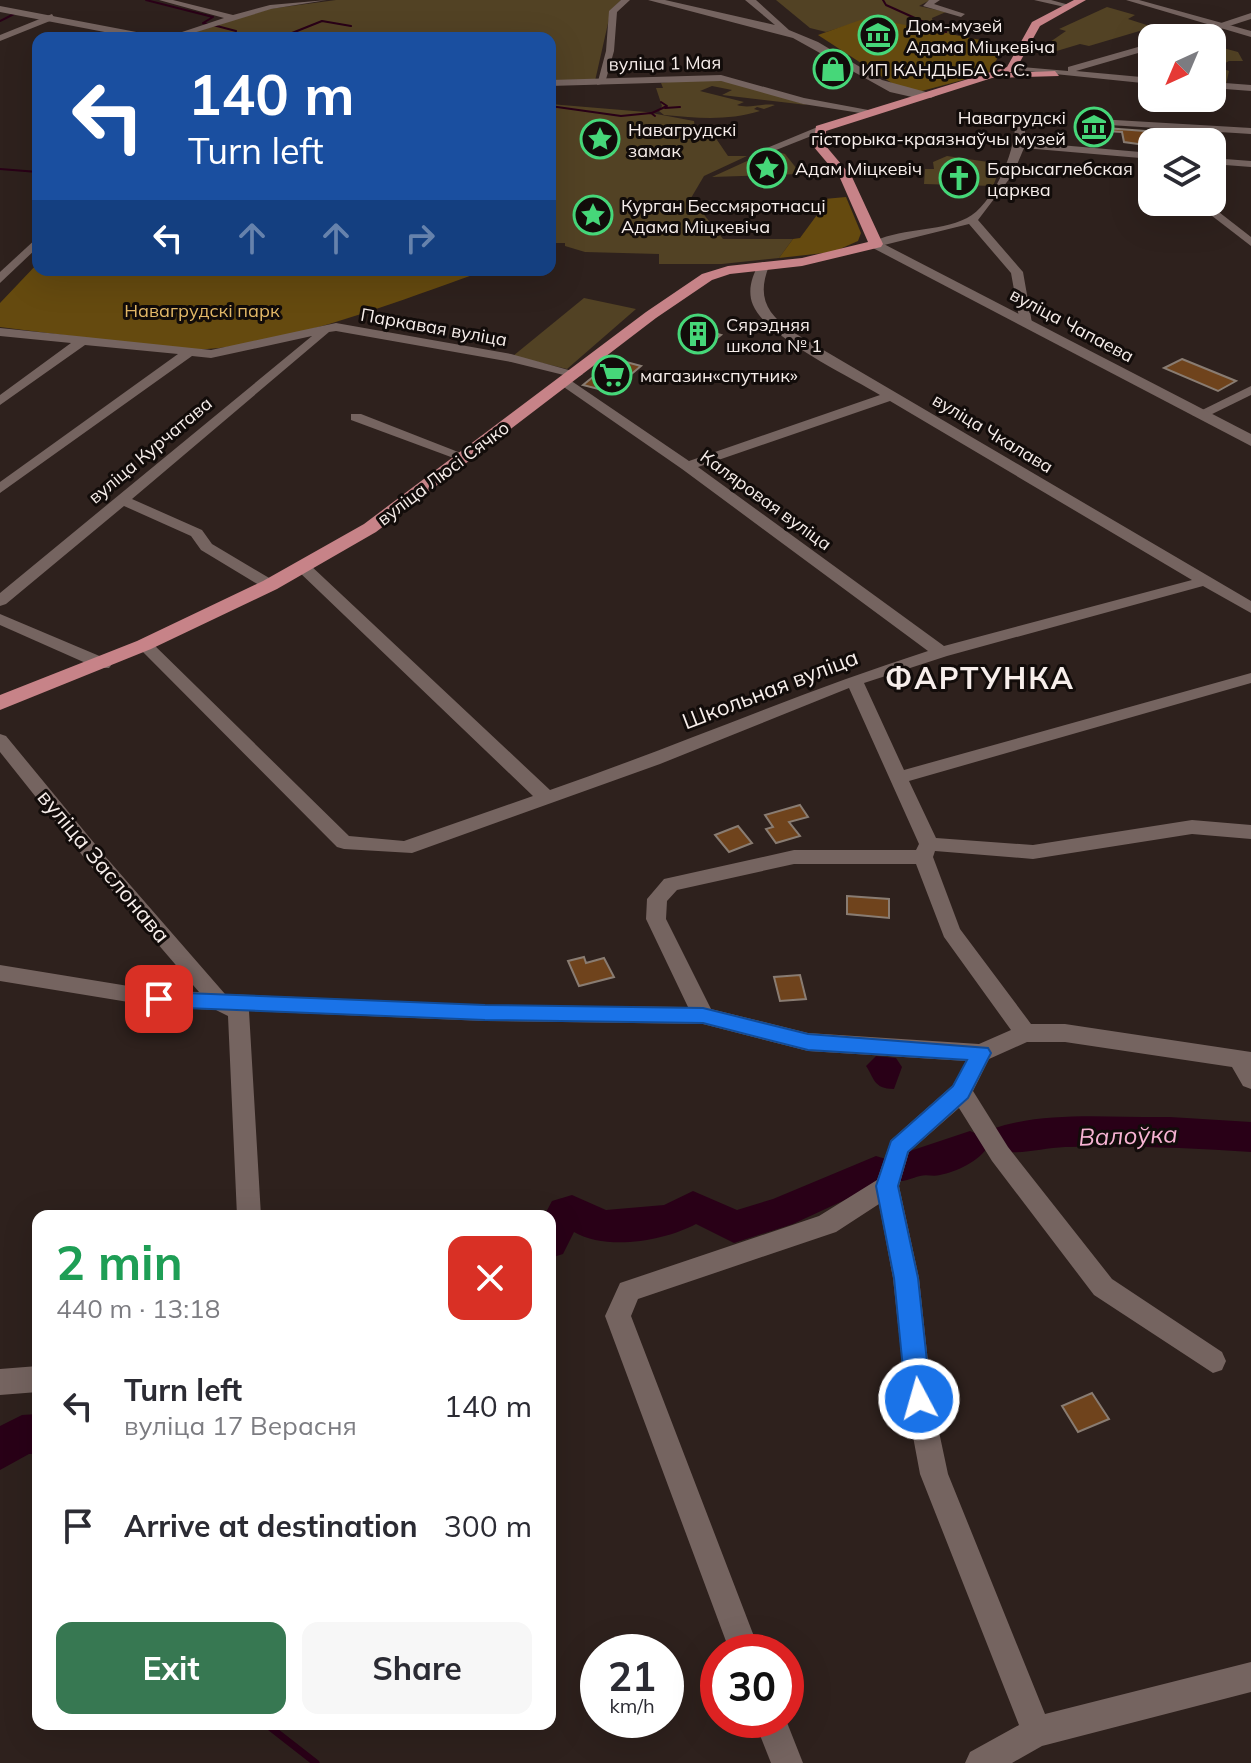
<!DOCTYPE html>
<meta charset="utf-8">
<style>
:root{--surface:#fff;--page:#f7f7f7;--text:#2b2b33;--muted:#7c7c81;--accent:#377852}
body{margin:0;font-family:Mulish,sans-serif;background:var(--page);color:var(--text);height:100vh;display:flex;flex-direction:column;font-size:30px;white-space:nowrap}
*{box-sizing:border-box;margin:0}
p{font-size:26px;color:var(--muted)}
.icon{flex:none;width:44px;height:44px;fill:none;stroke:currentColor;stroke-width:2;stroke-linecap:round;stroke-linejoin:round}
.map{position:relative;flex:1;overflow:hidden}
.side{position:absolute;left:32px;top:1210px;width:524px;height:520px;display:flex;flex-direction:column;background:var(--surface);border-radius:16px;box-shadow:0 8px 32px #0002}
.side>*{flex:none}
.banner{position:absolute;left:32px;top:32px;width:524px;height:244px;border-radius:16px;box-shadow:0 8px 32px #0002;background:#1a4fa0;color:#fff;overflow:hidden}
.needle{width:52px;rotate:224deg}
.buttons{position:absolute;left:1138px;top:24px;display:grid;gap:16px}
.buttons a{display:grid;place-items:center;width:88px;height:88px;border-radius:16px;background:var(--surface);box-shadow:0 8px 32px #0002;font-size:40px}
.speed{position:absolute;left:580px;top:1634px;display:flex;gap:16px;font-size:40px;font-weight:700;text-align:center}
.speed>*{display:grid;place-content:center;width:104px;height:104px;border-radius:50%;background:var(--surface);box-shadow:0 8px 32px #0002;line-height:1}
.speed small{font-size:20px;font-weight:400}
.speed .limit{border:12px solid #d22;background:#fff;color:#111}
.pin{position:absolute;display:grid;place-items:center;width:68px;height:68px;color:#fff;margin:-34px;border-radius:16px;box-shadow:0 4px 12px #0006}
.me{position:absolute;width:88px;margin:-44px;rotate:354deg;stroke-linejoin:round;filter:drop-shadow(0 0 6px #0008)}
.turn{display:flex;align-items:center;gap:28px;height:168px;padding:0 24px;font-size:36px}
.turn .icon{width:104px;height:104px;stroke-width:2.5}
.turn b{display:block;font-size:56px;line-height:68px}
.lanes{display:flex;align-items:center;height:76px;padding:0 24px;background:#0003;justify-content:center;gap:40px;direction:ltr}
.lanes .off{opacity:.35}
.round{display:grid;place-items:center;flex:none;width:84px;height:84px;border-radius:16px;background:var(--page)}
.head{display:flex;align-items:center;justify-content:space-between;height:136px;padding:0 24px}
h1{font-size:48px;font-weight:700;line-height:60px;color:#1e9e55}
.cta{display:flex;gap:16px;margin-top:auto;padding:16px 24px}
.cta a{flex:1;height:92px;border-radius:16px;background:var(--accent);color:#fff;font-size:32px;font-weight:700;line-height:92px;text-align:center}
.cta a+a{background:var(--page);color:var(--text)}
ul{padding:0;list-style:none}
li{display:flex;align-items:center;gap:24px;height:120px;padding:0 24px}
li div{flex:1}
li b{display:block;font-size:30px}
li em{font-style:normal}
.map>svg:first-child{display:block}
.green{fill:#524224}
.forest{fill:#654a0f}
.water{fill:#290017}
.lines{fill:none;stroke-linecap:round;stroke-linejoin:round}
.stream-far1{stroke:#290017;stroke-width:2}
.stream{stroke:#290017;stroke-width:7}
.river{fill:#290017;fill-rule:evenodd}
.building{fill:#6f431c;stroke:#897c72;stroke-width:2}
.street{fill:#756460;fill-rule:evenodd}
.secondary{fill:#756460;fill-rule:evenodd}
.primary{fill:#c78388;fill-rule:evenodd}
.route{fill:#1a73e8;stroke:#114b97;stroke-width:2}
.labels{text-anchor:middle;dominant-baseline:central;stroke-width:6;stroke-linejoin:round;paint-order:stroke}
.far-poi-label{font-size:18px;fill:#f7eeeb;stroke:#120c0a;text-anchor:start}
.far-street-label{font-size:18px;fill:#f7eeeb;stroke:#120c0a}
.far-park-label{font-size:18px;fill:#e3b867;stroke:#120c0a}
.street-label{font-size:22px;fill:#f7eeeb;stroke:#120c0a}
.water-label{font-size:24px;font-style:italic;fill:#f7b3d3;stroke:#120c0a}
.district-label{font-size:30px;font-weight:bold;letter-spacing:2px;fill:#f7eeeb;stroke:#120c0a}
</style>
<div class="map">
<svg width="1251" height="1763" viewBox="0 0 1251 1763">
<rect width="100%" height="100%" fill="#2e211d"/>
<!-- green -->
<g class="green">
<path d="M 336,0 L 621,0 L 611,10 L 595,81 L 550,81 L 550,38 L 175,38 L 269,9 Z"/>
<path d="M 776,0 L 930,0 L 919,6 L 946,12 L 932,18 L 933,23 L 954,32 L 948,35 L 871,18 L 826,32 L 810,28 Z"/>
<path d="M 1107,7 L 1135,15 L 1128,19 L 1153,27 L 1089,46 L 1080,44 L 1040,56 L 1051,48 L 1050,42 L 1066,31 L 1059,29 Z"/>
<path d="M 1212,45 L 1238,52 L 1243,61 L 1229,61 L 1218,67 L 1229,71 L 1226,85 L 1212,84 Z"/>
<path d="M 699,78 L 736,83 L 807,105 L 722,95 L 732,90 L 712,86 L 700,91 L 744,102 L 737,105 C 749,109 762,103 775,105 L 764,109 L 757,107 L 754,109 L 760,111 C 727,121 698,118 664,115 L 659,111 L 662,106 L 656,88 L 663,88 L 661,83 Z"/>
<path d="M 550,104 L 646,112 L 694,121 L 696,138 L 715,137 L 728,156 L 747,156 L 704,176 L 691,198 L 723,239 L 793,239 L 779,258 L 722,264 L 659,264 L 659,254 L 585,252 L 565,246 L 565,243 L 550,243 Z"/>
<path d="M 771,150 L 785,154 L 801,174 L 712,177 Z"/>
<path d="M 947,156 L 1002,164 L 993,186 L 924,184 L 925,169 L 934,169 L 933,162 Z"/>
<path d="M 584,298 L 636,309 L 567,369 L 513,356 Z"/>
</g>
<!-- forest -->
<g class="forest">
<path d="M 866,18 L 871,18 L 1005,45 L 989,73 L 918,92 L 904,91 L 818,35 Z"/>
<path d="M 846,197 L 861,233 L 858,241 L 833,252 L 779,258 L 793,239 L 800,238 L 825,204 L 824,199 Z"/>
<path d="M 38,263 L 38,270 L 487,270 C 397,301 276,351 181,350 L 0,327 L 0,303 Z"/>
</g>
<!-- water -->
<path class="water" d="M 876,1056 L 896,1058 L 902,1067 L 894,1089 C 873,1089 874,1077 866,1066 Z"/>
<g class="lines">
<!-- stream-far1 -->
<g class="stream-far1">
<path d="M 146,0 L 213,17 L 203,23 L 207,24"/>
<path d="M 883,0 L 886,5 L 946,32"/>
<path d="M 0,21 L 14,14"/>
<path d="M 213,25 L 236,31 L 235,34 L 287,35 L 322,21 L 351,26"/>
<path d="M 550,106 L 621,116 L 651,113 L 655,116"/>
<path d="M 665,108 L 680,107"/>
<path d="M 652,113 L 667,106 L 661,102"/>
<path d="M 0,169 L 38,172"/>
</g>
<!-- stream -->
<path class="stream" d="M 266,1724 L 316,1763"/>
<!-- river -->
<g class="river">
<path d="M 1170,1117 L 1251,1122 L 1251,1152 C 1189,1147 1128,1146 1065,1147 C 1041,1148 1015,1157 992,1149 L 986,1139 L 992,1129 C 1046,1110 1113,1118 1170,1117 Z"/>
<path d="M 970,1131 L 982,1136 L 988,1146 C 980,1161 956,1172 940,1175 C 933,1177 927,1174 920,1176 C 908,1179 903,1184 890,1179 L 793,1224 L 734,1243 L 696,1224 C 664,1241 607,1251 574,1232 L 563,1254 L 550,1258 L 550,1216 L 544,1216 L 552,1201 L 572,1195 L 606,1210 L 664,1205 L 693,1191 L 737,1210 L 773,1199 L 876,1156 L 886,1159 Z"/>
<path d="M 38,1414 L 38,1454 L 29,1454 L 0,1470 L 0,1426 L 22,1415 Z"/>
</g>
</g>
<!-- building -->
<g class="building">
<path d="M 1091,127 L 1145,131 L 1147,141 L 1138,144 L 1124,142 L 1122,132 L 1092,130 Z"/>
<path d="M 700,329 L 721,335 L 706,347 L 686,341 Z"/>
<path d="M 615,359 L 641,366 L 610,392 L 583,385 Z"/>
<path d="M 1182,359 L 1236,381 L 1218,391 L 1164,368 Z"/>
<path d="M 800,805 L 808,817 L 789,822 L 800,836 L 776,843 L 766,829 L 773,827 L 765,815 Z"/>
<path d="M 738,826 L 752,843 L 729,852 L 715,835 Z"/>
<path d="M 847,896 L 889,899 L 889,918 L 847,914 Z"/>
<path d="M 584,957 L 586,963 L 604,958 L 614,977 L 579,986 L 568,961 Z"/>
<path d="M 800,975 L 806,999 L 780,1001 L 774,977 Z"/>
<path d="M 1092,1393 L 1109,1419 L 1078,1432 L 1062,1406 Z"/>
</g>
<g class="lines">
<!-- street -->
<g class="street">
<path d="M 159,0 L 173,0 L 233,15 L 270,5 L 327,0 L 271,9 L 177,38 L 164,38 L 224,18 Z"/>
<path d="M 621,0 L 630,0 L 617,12 L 614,51 L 605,83 L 597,85 L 606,51 L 609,11 Z"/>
<path d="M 929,0 L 940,0 L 934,4 L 965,14 L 961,17 L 923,6 Z"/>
<path d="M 1034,0 L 1051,0 L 1073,6 L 1069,8 Z"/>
<path d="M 1126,0 L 1139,0 L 1251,31 L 1251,37 Z"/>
<path d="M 52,14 L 55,19 L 0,41 L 0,35 Z"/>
<path d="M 1020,118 L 1025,121 L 1025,142 L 1152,153 L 1152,159 L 1024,148 L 1013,174 L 978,220 L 1023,272 L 1032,323 L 1026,327 L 1020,323 L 1011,273 L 969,224 L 876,247 L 870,244 C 897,227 938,233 967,218 C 993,205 1017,149 1015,121 Z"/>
<path d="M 1081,118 L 1251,128 L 1251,134 L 1078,123 Z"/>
<path d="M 820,126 L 824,131 L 766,154 L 757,152 Z"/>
<path d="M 1212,158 L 1251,161 L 1251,167 L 1212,164 Z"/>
<path d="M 1194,202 L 1206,202 L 1251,237 L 1251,246 Z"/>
<path d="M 38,237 L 38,247 L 0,283 L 0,272 Z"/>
<path d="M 763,262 L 769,266 C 757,296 766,313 791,331 L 1251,601 L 1251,613 L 1203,586 L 947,656 L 864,683 L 904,770 L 1251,673 L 1251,683 L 909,781 L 936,838 L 1033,845 L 1192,820 L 1251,825 L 1251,839 L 1192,834 L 1033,859 L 935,851 L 933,857 L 960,929 L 1031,1024 L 1065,1024 L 1251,1052 L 1251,1089 L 1243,1086 L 1232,1067 L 1065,1042 L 1027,1042 L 989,1059 L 973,1091 L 1008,1147 L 1112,1279 L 1222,1352 L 1226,1361 L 1222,1370 L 1213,1373 L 1094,1295 L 992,1161 L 959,1108 L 909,1152 L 899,1186 L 919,1278 L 932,1399 L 948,1474 L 1045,1714 L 1251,1662 L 1251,1692 L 1042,1746 L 1012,1763 L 965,1763 L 970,1752 L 1019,1725 L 920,1474 L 906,1399 L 893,1278 L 879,1204 L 836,1232 L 638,1299 L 631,1316 L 760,1652 L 730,1652 L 605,1316 L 620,1283 L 819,1216 L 877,1180 L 891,1140 L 953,1085 L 966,1061 L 808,1051 L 703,1024 L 485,1021 L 249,1011 L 261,1216 L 237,1216 L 228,1016 L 216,1010 L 159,1007 L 0,981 L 0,965 L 159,991 L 199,992 L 90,865 L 0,752 L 0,734 L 6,736 L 104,855 L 225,994 L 485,1005 L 688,1007 L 646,919 L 647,899 L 664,879 L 794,850 L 916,850 L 919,844 L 849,688 L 660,764 L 412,853 L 344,849 L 337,847 L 136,645 L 144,640 L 150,641 L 349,836 L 404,841 L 533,796 L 297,570 L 297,564 L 309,564 L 550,790 C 677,746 800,692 928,651 L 682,469 L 558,383 L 570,380 L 689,461 L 880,395 C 849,376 766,337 753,305 C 747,291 752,276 759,264 ZM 890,401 L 1192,580 L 944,646 L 698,467 ZM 794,864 L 916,864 L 944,937 L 1011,1030 L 979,1044 L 808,1033 L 711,1009 L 666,919 L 667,901 L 677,890 Z"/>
<path d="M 336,323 L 511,354 L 583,374 L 576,378 L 511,362 L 336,331 L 329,332 L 132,499 L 202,530 L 212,544 L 276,582 L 276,588 L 264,588 L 201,550 L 191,536 L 124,506 L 6,604 L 0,606 L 0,593 L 312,336 L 211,358 L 192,356 L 0,493 L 0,482 L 178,354 L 85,345 L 0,405 L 0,395 L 71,343 L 0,336 L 0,328 L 211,350 Z"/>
<path d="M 1251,386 L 1251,395 L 1204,418 L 1192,415 Z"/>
<path d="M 351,414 L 361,414 L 471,457 L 459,460 L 351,420 Z"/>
<path d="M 0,614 L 109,660 L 112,664 L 109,668 L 97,668 L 0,625 Z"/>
<path d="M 38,1366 L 38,1392 L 0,1395 L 0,1369 Z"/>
<path d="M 754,1720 L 786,1720 L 803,1763 L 771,1763 Z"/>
</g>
<!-- secondary -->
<g class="secondary">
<path d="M 648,0 L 665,0 L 775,25 L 745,0 L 756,0 L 789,30 L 818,42 L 882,80 L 937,95 L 931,98 L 912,97 L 890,92 L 793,38 Z"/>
<path d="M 0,6 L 152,35 L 157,38 L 136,38 L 0,12 Z"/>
<path d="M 1251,13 L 1251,19 L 1192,38 L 1176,38 Z"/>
<path d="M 1152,43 L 1152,49 L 1076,71 L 1152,78 L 1152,84 L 1006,69 L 1011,66 L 1068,71 L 1068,67 Z"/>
<path d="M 721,75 L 804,98 L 879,112 L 873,115 L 803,104 L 721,81 L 550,86 L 550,80 Z"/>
<path d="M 1212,82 L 1251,85 L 1251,91 L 1212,88 Z"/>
<path d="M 876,240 L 1251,434 L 1251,446 L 871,247 L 871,241 Z"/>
</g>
<!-- primary -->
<path class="primary" d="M 1074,0 L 1086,0 L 1040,26 L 1016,69 L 1009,73 L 1055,71 L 1059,76 L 992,78 L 826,131 L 825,145 L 852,177 L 883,244 L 881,247 L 802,266 L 730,274 L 712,280 L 656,318 L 376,532 L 277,589 L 151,649 L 0,710 L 0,695 L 137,641 L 263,581 L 364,524 L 646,312 L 702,274 L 728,266 L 802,258 L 868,242 L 840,178 L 813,146 L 816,126 L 1007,67 L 1032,22 Z"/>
</g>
<!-- route -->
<path class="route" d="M 159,992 L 485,1005 L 703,1008 L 808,1034 L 988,1048 L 991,1053 L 968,1098 L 908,1152 L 898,1186 L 918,1278 L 931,1399 L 927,1407 L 919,1411 L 910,1407 L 906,1399 L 894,1278 L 876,1186 L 891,1141 L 953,1086 L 967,1060 L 808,1050 L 703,1023 L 485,1020 L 159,1007 L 150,999 Z"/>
<!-- icons -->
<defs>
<g id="museum-ring" transform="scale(2)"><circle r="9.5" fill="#120c0a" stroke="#46d779" stroke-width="1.5"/><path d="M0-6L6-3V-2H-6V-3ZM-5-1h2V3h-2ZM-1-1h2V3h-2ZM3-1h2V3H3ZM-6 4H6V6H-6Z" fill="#46d779"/></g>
<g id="shop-ring" transform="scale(2)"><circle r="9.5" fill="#120c0a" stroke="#46d779" stroke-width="1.5"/><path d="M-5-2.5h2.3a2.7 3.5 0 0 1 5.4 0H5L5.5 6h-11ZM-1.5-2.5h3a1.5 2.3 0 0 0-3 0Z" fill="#46d779"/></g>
<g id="sight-ring" transform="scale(2)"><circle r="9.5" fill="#120c0a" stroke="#46d779" stroke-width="1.5"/><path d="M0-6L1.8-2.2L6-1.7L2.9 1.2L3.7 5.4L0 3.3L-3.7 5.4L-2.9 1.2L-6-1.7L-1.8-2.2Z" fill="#46d779"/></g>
<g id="church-ring" transform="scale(2)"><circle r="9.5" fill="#120c0a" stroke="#46d779" stroke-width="1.5"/><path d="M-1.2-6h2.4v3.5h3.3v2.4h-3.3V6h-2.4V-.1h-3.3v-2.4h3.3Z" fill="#46d779"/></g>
<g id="building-ring" transform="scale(2)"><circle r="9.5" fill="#120c0a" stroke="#46d779" stroke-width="1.5"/><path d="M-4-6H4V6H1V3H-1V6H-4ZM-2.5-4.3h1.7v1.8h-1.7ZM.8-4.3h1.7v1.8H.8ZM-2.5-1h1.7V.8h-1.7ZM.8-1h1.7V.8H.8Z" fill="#46d779"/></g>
<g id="supermarket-ring" transform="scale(2)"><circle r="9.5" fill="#120c0a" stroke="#46d779" stroke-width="1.5"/><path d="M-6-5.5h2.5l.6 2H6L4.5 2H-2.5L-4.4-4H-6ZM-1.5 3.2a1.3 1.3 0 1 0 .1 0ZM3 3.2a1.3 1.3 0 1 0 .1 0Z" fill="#46d779"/></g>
</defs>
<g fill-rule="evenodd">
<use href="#museum-ring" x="878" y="35"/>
<use href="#shop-ring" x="833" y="69"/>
<use href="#museum-ring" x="1094" y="127"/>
<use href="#sight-ring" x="600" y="139"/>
<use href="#sight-ring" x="767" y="168"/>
<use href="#church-ring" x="959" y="178"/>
<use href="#sight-ring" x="593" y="215"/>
<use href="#building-ring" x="698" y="334"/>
<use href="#supermarket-ring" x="612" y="375"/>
</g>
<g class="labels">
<!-- far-poi labels -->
<g class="far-poi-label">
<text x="906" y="25">Дом-музей<tspan x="906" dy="21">Адама Міцкевіча</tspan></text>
<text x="861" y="69">ИП КАНДЫБА С. С.</text>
<text x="1066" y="117" text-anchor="end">Навагрудскі<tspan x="1066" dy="21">гісторыка-краязнаўчы музей</tspan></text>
<text x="628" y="129">Навагрудскі<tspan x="628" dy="21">замак</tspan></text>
<text x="795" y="168">Адам Міцкевіч</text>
<text x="987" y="168">Барысаглебская<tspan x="987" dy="21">царква</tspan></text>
<text x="621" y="205">Курган Бессмяротнасці<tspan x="621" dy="21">Адама Міцкевіча</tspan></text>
<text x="726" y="324">Сярэдняя<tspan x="726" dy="21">школа № 1</tspan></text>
<text x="640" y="375">магазин«спутник»</text>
</g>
<!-- far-street labels -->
<g class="far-street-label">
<text transform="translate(665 63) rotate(-1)">вуліца 1 Мая</text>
<text transform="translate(1072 325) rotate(28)">вуліца Чапаева</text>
<text transform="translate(434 327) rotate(10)">Паркавая вуліца</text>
<text transform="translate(993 433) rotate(31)">вуліца Чкалава</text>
<text transform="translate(150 450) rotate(-40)">вуліца Курчатава</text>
<text transform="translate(443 473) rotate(-37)">вуліца Люсі Сячко</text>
<text transform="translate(766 500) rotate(36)">Каляровая вуліца</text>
</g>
<!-- far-park labels -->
<g class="far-park-label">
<text x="202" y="310">Навагрудскі парк</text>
</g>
<!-- street labels -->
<g class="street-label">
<text transform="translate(770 689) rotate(-21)">Школьная вуліца</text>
<text transform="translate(104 866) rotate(50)">вуліца Заслонава</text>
</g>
<!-- water labels -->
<g class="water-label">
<text transform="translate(1128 1135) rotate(-2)">Валоўка</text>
</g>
<!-- district labels -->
<g class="district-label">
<text x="980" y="678">ФАРТУНКА</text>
</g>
</g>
</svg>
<div class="buttons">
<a><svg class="needle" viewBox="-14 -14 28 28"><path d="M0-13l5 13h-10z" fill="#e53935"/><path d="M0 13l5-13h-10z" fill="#7c7c81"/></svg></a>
<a><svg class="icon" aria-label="layers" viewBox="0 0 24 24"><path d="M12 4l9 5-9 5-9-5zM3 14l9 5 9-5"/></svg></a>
</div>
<div class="speed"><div>21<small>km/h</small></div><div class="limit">30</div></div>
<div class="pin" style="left:159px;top:999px;background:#d93025"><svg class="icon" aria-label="arrive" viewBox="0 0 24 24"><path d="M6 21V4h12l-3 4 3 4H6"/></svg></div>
<svg class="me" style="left:919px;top:1399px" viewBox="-20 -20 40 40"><circle r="17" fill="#1a73e8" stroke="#fff" stroke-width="3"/><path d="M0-11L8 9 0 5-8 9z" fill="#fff"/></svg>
<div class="banner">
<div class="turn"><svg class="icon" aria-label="left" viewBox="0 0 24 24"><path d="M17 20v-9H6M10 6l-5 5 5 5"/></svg><div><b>140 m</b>Turn left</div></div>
<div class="lanes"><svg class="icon" aria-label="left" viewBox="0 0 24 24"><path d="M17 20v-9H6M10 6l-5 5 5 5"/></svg><svg class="icon off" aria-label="ahead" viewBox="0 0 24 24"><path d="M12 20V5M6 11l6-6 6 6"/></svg><svg class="icon off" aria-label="ahead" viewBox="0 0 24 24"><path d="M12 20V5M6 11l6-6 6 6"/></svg><svg class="icon off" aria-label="right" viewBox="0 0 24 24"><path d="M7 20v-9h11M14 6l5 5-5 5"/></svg></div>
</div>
<section class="side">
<div class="head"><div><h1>2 min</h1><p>440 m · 13:18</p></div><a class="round" style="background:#d93025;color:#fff"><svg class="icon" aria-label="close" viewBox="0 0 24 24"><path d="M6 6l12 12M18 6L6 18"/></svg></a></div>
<ul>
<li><svg class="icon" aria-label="left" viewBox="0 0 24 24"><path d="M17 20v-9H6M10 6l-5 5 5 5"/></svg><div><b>Turn left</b><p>вуліца 17 Верасня</p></div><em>140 m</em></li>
<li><svg class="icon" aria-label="arrive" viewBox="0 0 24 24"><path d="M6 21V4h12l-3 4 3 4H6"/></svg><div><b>Arrive at destination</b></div><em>300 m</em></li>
</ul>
<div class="cta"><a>Exit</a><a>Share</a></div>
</section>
</div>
